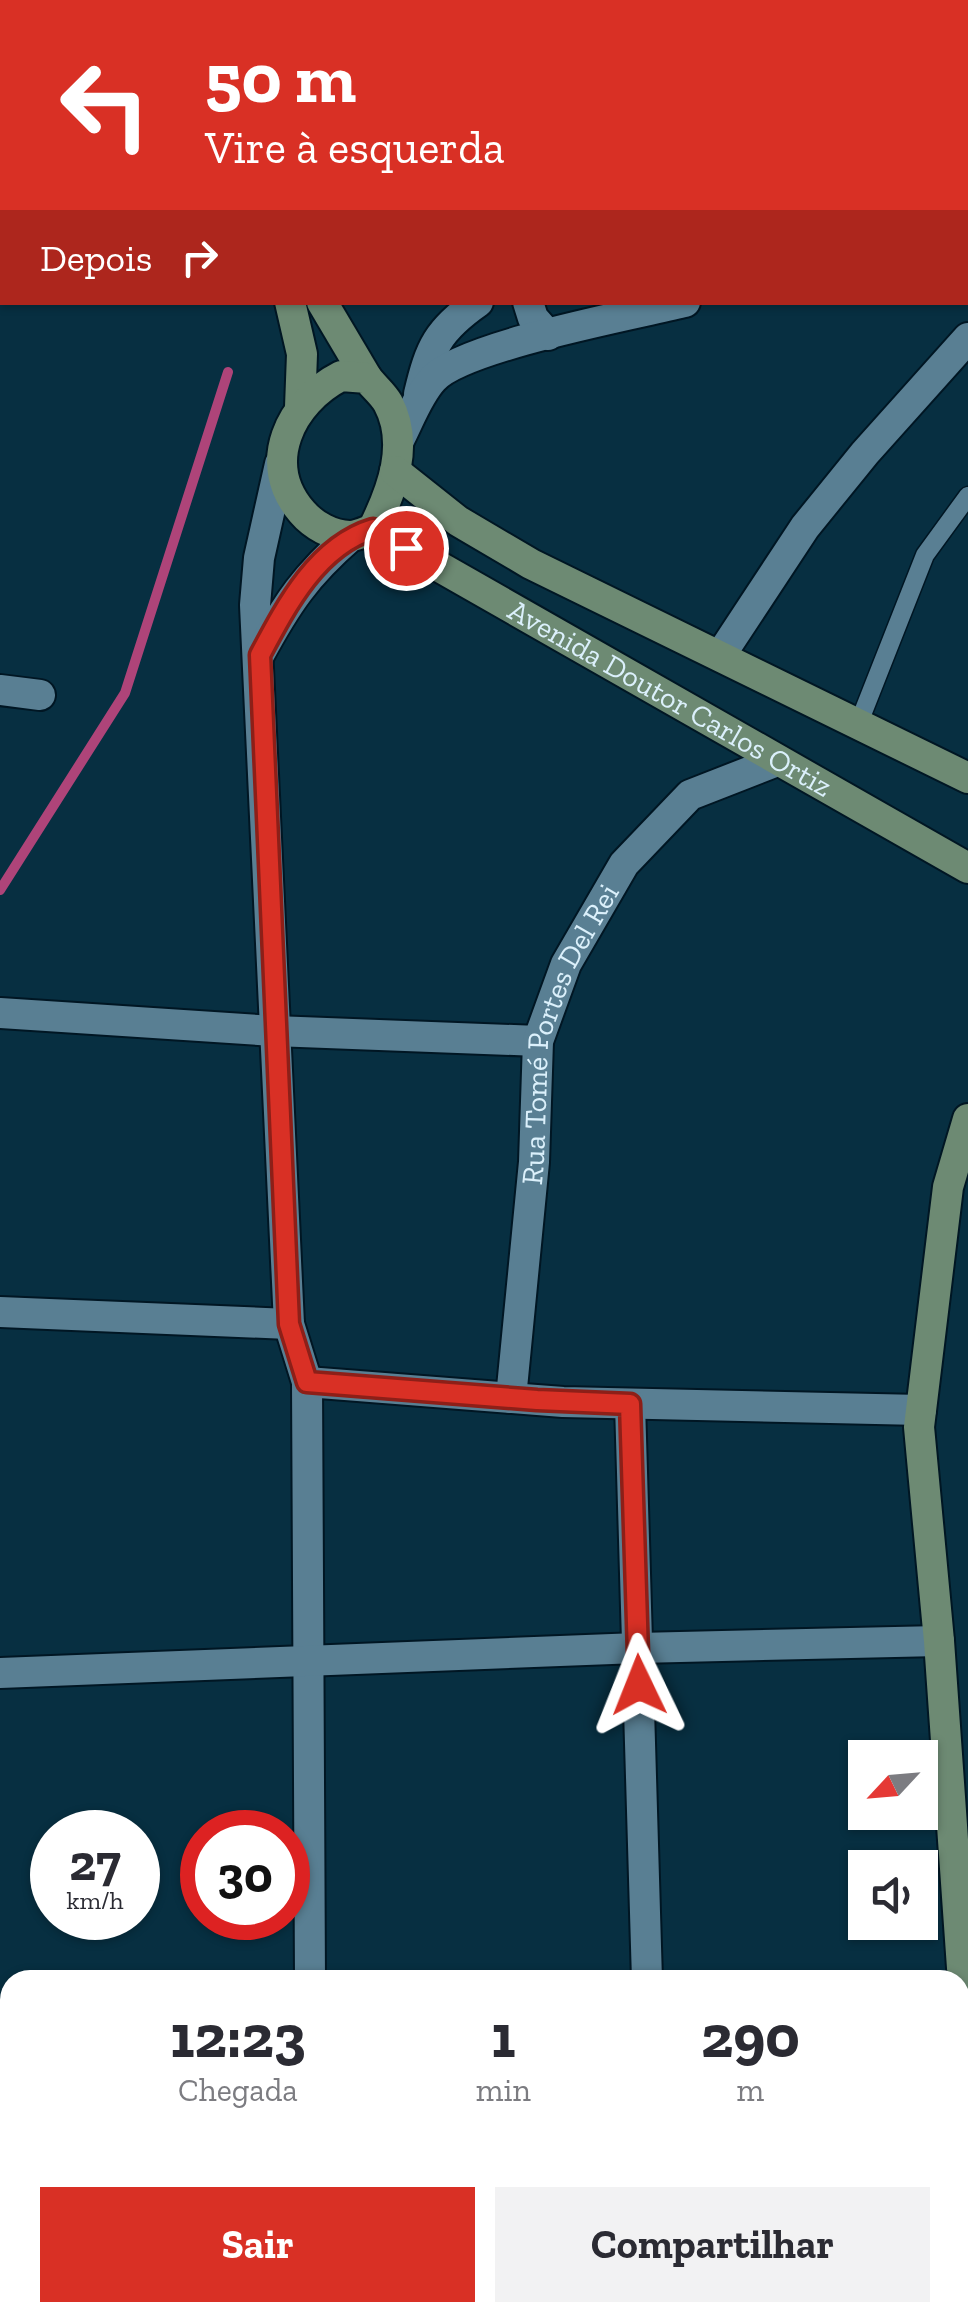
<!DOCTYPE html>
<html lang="pt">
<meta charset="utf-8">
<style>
:root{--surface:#fff;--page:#f2f2f3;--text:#2b2b33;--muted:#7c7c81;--accent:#d93025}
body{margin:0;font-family:"Zilla Slab",serif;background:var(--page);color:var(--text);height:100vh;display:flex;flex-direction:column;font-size:38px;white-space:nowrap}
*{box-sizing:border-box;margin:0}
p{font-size:32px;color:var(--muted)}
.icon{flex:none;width:55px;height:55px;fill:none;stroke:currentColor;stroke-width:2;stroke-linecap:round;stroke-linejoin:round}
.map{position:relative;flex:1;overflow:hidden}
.side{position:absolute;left:0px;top:1970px;width:970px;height:352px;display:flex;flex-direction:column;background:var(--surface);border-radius:30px 30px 0 0;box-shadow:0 2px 8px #0004}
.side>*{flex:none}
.guide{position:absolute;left:0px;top:0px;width:970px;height:305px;box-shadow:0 2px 8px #0004;background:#d93025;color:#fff;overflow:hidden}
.needle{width:65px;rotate:244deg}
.tools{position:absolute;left:848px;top:1740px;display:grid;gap:20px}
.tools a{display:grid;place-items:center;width:90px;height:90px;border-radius:0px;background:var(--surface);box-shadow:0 2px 8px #0004;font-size:50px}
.speed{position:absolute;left:30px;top:1810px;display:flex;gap:20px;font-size:50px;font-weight:700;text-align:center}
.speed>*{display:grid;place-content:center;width:130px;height:130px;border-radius:50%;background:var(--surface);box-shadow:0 2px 8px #0004;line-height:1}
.speed small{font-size:25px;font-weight:400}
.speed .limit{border:15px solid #d22;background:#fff;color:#111}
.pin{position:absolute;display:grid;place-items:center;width:85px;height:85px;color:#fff;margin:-42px;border:5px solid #fff;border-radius:50%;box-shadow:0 2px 10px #0007}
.me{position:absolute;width:110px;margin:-55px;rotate:358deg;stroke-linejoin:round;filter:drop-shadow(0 0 8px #0008)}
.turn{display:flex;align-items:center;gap:35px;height:210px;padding:0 40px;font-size:45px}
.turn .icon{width:130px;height:130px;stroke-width:2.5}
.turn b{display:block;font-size:70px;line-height:85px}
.then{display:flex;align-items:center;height:95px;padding:0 40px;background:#0003;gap:20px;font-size:38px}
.eta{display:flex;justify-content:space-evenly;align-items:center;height:170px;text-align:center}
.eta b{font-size:60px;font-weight:700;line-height:70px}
.primary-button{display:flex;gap:20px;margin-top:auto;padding:20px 40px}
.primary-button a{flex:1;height:115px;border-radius:0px;background:var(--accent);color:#fff;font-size:40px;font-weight:700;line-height:115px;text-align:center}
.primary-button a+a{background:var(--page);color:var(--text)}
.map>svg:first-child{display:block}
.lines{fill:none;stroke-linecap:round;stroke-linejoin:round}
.stream{stroke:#ae4479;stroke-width:10}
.lane-casing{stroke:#001623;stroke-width:21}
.street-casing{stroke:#001623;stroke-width:34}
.secondary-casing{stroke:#001623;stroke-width:34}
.lane{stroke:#597f93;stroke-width:18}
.street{stroke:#597f93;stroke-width:30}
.secondary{stroke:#6d8a73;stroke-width:30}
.route-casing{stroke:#8d1f18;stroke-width:25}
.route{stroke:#d93025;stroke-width:18}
.labels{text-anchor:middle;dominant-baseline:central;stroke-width:10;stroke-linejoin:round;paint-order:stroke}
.street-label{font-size:30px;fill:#dbf0fb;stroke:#06161d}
</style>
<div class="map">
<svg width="968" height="2322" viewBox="0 0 968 2322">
<rect width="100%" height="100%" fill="#072f41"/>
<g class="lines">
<!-- stream -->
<path class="stream" d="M 0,890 L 125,693 L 228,372"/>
<!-- lane casing -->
<g class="lane-casing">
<path id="lane" d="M 858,725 L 925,555 L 968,496"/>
</g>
<!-- street casing -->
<g class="street-casing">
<g id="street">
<path d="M 138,2 L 138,0"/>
<path d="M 0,266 L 2,263"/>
<path d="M 528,302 L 533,318 L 548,335"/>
<path d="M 419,394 C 430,347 438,330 478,302"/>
<path d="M 399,440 C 409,421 418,395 433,379 C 463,346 635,314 685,302"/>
<path d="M 280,464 L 259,558 L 255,605 L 289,1324 L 307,1382 L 310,1980"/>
<path d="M 259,655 C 287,603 306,575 351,536"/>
<path d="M 720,656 L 805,527 L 865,453 L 968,338"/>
<path d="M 0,690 L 40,695"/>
<path d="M 0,1013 L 274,1031 L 538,1041"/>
<path d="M 0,1312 L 289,1324"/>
<path d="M 307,1382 L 563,1402 L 921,1410"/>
<path id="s1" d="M 511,1398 L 534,1162 L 538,1041 L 566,964 L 624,864 L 690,795 L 777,761"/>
<path d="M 630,1404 L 647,1980"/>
<path d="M 0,1673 L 638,1648 L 939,1641"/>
<path d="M 960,2227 L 968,2227"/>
<path d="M 0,2276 L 10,2276"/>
<path d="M 314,2312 L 314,2322"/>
<path d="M 656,2312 L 657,2322"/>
</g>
</g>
<!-- secondary casing -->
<g class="secondary-casing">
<g id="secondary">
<path d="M 113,0 L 115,2"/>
<path d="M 290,302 L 302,354 L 300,407"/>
<path d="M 322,302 L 367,378"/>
<path d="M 341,376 L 367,378 C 373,386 383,394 388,403 C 410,444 392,491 373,529 C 367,531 357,536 350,536 C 332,536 313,525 302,512 C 260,464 290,402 341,376 Z"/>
<path d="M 395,471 L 458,521 L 531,564 L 968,778"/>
<path id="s2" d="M 373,529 L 968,868"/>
<path d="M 968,1119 L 948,1187 L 919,1427 L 939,1641 L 968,2053"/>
</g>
</g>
<!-- lane -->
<use href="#lane" class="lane"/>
<!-- street -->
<use href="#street" class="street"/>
<!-- secondary -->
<use href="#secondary" class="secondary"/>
</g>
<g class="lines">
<!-- route casing -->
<g class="route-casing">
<path id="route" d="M 406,548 L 373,529 C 317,546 286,606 260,655 L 289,1324 L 307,1382 L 537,1400 L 630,1404 L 639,1685"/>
</g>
<!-- route -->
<use href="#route" class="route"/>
</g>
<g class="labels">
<!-- street labels -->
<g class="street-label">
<text stroke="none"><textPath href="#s2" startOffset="342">Avenida Doutor Carlos Ortiz</textPath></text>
<text stroke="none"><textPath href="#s1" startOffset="372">Rua Tomé Portes Del Rei</textPath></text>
</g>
</g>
</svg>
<div class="tools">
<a><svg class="needle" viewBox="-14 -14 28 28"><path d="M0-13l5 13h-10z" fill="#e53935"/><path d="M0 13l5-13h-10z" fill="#7c7c81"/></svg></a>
<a><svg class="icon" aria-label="sound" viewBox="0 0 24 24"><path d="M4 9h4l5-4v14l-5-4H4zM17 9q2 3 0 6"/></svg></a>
</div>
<div class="speed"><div>27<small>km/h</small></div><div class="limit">30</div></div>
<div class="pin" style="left:406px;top:548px;background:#d93025"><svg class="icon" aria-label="arrive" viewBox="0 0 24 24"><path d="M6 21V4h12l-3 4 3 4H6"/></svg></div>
<svg class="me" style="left:639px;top:1685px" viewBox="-20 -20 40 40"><path d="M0-17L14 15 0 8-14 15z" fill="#d93025" stroke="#fff" stroke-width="4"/></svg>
<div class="guide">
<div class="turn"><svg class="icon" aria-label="left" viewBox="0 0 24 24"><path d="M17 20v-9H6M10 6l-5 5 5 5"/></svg><div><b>50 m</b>Vire à esquerda</div></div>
<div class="then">Depois<svg class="icon" aria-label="right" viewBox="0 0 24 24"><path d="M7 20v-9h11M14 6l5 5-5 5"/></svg></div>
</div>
<section class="side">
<div class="eta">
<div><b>12:23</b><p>Chegada</p></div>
<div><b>1</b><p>min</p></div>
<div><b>290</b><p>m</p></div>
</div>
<div class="primary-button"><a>Sair</a><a>Compartilhar</a></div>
</section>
</div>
